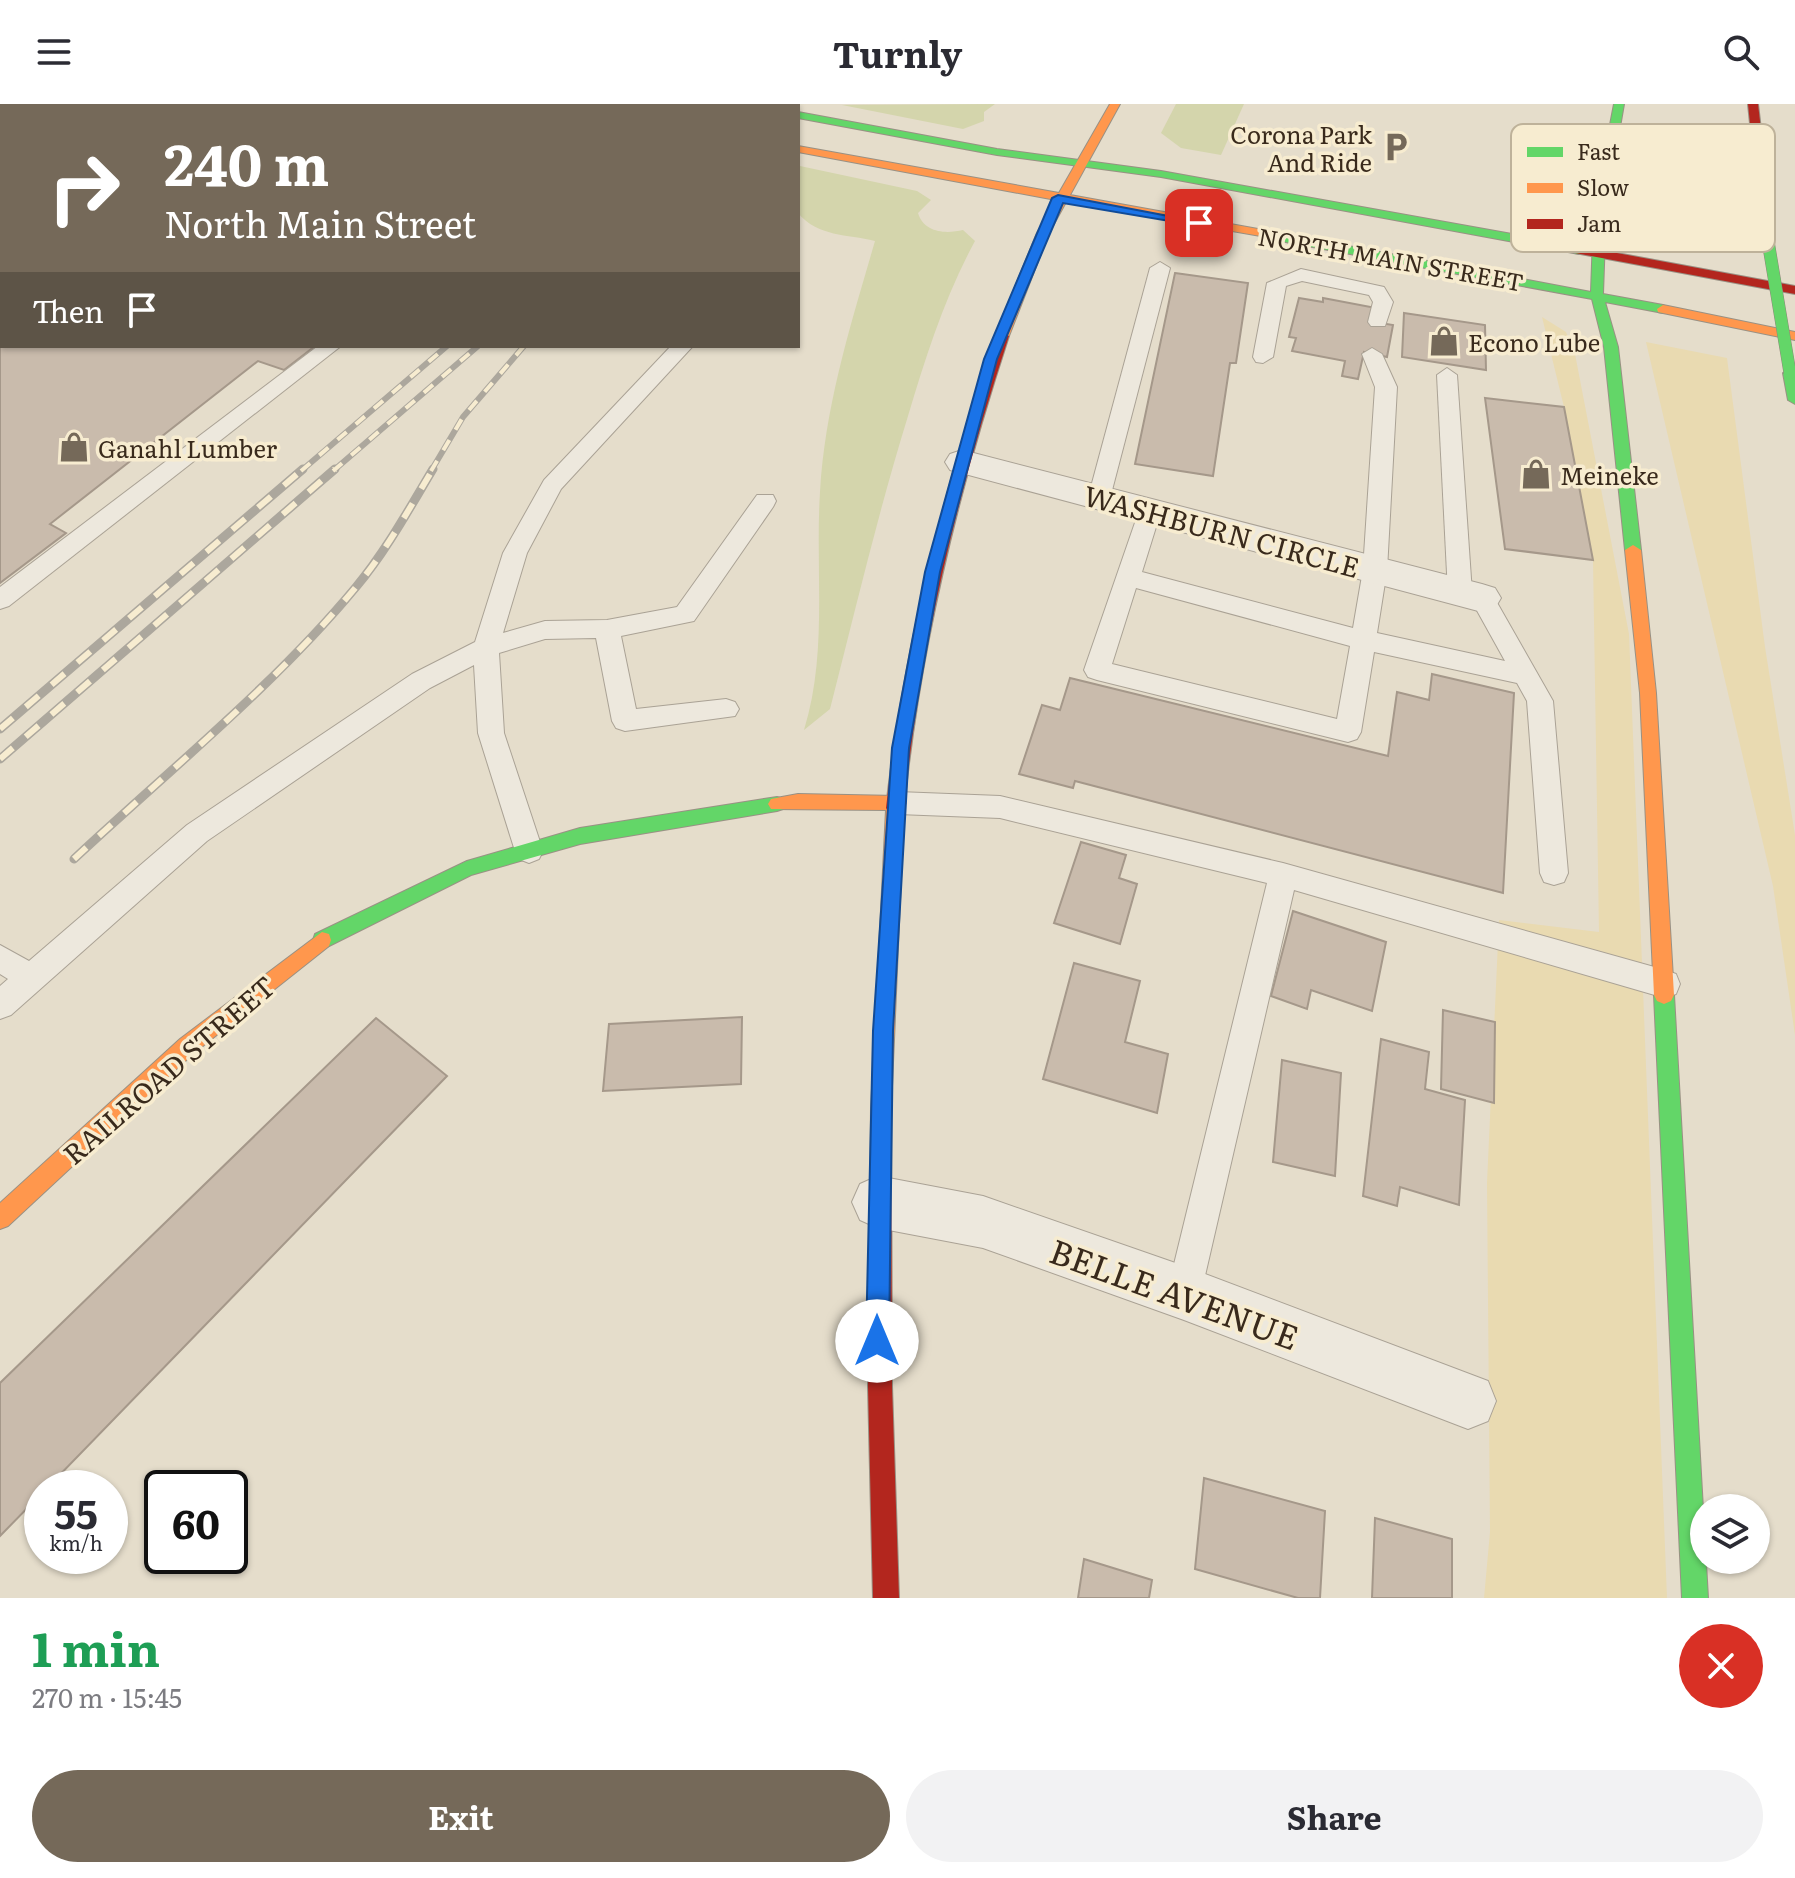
<!DOCTYPE html>
<meta charset="utf-8">
<style>
:root{--surface:#fff;--page:#f2f2f3;--text:#2b2b33;--muted:#7c7c81;--accent:#756959}
body{margin:0;font-family:Literata,serif;background:var(--page);color:var(--text);height:100vh;display:flex;flex-direction:column;font-size:30px;white-space:nowrap}
*{box-sizing:border-box;margin:0}
p{font-size:26px;color:var(--muted)}
.icon{flex:none;width:44px;height:44px;fill:none;stroke:currentColor;stroke-width:2;stroke-linecap:round;stroke-linejoin:round}
.map{position:relative;height:1494px;overflow:hidden}
.drawer{display:flex;flex-direction:column;background:var(--surface);flex:1}
.drawer>*{flex:none}
.top-card{position:absolute;left:0px;top:0px;width:800px;height:244px;box-shadow:0 2px 6px #0004;background:#756959;color:#fff;overflow:hidden}
.controls{position:absolute;left:1690px;top:1390px;display:grid;gap:16px}
.controls a{display:grid;place-items:center;width:80px;height:80px;border-radius:50%;background:var(--surface);box-shadow:0 2px 6px #0004;font-size:40px}
.speed{position:absolute;left:24px;top:1366px;display:flex;gap:16px;font-size:40px;font-weight:700;text-align:center}
.speed>*{display:grid;place-content:center;width:104px;height:104px;border-radius:50%;background:var(--surface);box-shadow:0 2px 6px #0004;line-height:1}
.speed small{font-size:20px;font-weight:400}
.speed .limit{border:4px solid #111;border-radius:12px;background:#fff;color:#111}
.pin{position:absolute;display:grid;place-items:center;width:68px;height:68px;color:#fff;margin:-34px;border-radius:16px;box-shadow:0 4px 12px #0006}
.me{position:absolute;width:88px;margin:-44px;rotate:0deg;stroke-linejoin:round;filter:drop-shadow(0 0 6px #0008)}
.turn{display:flex;align-items:center;gap:28px;height:168px;padding:0 32px;font-size:36px}
.turn .icon{width:104px;height:104px;stroke-width:2.5}
.turn b{display:block;font-size:56px;line-height:68px}
.then{display:flex;align-items:center;height:76px;padding:0 32px;background:#0003;gap:16px;font-size:30px}
.round{display:grid;place-items:center;flex:none;width:84px;height:84px;border-radius:42px;background:var(--page)}
.head{display:flex;align-items:center;justify-content:space-between;height:136px;padding:0 32px}
h1{font-size:48px;font-weight:700;line-height:60px;color:#1e9e55}
.action{display:flex;gap:16px;margin-top:auto;padding:16px 32px}
.action a{flex:1;height:92px;border-radius:48px;background:var(--accent);color:#fff;font-size:32px;font-weight:700;line-height:92px;text-align:center}
.action a+a{background:var(--page);color:var(--text)}
header{display:flex;justify-content:space-between;align-items:center;height:104px;padding:0 32px;background:var(--surface);font-size:36px;font-weight:700}
.map>svg:first-child{display:block}
.green{fill:#d4d5ac}
.sand{fill:#e9dab1}
.building{fill:#c9bbac;stroke:#a5988a;stroke-width:2}
.lines{fill:none;stroke-linecap:round;stroke-linejoin:round}
.lane-casing{stroke:#aaa295;stroke-width:2}
.street-casing{stroke:#aaa295;stroke-width:2}
.fast-casing{stroke:#999184;stroke-width:2}
.slow-casing{stroke:#999184;stroke-width:2}
.jam-casing{stroke:#999184;stroke-width:2}
.lane{fill:#ede8dd;fill-rule:evenodd}
.street{fill:#ede8dd;fill-rule:evenodd}
.fast{fill:#63d668;fill-rule:evenodd}
.slow{fill:#ff974d;fill-rule:evenodd}
.jam{fill:#b3261e;fill-rule:evenodd}
.rail-far1-casing{stroke:#aca79d;stroke-width:6}
.rail-casing{stroke:#aca79d;stroke-width:9}
.rail-far1{stroke:#f7ecd0;stroke-width:4;stroke-dasharray:12;stroke-linecap:butt}
.rail{stroke:#f7ecd0;stroke-width:6;stroke-dasharray:17;stroke-linecap:butt}
.fast-bridge-casing{stroke:#8f877b;stroke-width:13;stroke-linecap:butt}
.fast-bridge{stroke:#63d668;stroke-width:12}
.route{fill:#1a73e8;stroke:#114b97;stroke-width:2}
.labels{text-anchor:middle;dominant-baseline:central;stroke-width:7;stroke-linejoin:round;paint-order:stroke}
.far-poi-label{font-size:24px;fill:#392a1c;stroke:#f7ecd0;text-anchor:start}
.far-street-label{font-size:24px;fill:#392a1c;stroke:#f7ecd0}
.street-label{font-size:28px;fill:#392a1c;stroke:#f7ecd0}
.near-street-label{font-size:34px;fill:#392a1c;stroke:#f7ecd0}
.key{fill:#f7ecd0;stroke:#beb29a;stroke-width:2}
.key-label{font-size:22px;fill:#392a1c}
</style>
<header><svg class="icon" aria-label="menu" viewBox="0 0 24 24"><path d="M4 6h16M4 12h16M4 18h16"/></svg>Turnly<svg class="icon" aria-label="search" viewBox="0 0 24 24"><circle cx="10" cy="10" r="6"/><path d="M15 15l6 6"/></svg></header>
<div class="map">
<svg width="1795" height="1494" viewBox="0 0 1795 1494">
<rect width="100%" height="100%" fill="#e5ddcb"/>
<!-- green -->
<g class="green">
<path d="M 995,0 L 984,8 L 984,17 L 963,25 L 842,1 Z"/>
<path d="M 1176,0 L 1244,0 L 1221,51 L 1181,44 L 1161,29 Z"/>
<path d="M 800,62 L 917,87 L 931,96 L 918,109 C 924,129 946,130 963,126 L 975,137 C 945,192 926,252 908,312 C 878,409 855,507 830,605 L 804,626 C 828,549 815,467 820,388 C 825,301 851,220 875,137 C 847,130 818,133 798,109 Z"/>
</g>
<!-- sand -->
<g class="sand">
<path d="M 1542,213 L 1566,228 L 1575,250 L 1629,530 L 1667,1494 L 1484,1494 L 1490,1428 L 1487,1079 L 1499,816 L 1599,828 L 1593,456 L 1564,303 Z"/>
<path d="M 1646,238 L 1727,254 L 1765,543 L 1795,731 L 1795,931 L 1773,782 Z"/>
</g>
<!-- building -->
<g class="building">
<path d="M 40,0 L 211,0 L 218,2 L 46,2 Z"/>
<path d="M 1175,169 L 1248,179 L 1236,259 L 1230,259 L 1213,372 L 1135,360 Z"/>
<path d="M 1299,194 L 1323,198 L 1323,194 L 1376,204 L 1374,218 L 1393,221 L 1387,253 L 1364,248 L 1358,275 L 1342,272 L 1345,257 L 1292,247 L 1296,234 L 1289,233 Z"/>
<path d="M 1404,209 L 1485,221 L 1486,266 L 1402,253 Z"/>
<path d="M 315,242 L 284,266 L 258,257 L 50,420 L 66,429 L 0,479 L 0,243 Z"/>
<path d="M 1485,294 L 1564,303 L 1593,456 L 1505,445 Z"/>
<path d="M 1432,570 L 1514,589 L 1503,789 L 1075,677 L 1073,684 L 1019,670 L 1042,601 L 1060,606 L 1070,574 L 1388,652 L 1397,588 L 1429,596 Z"/>
<path d="M 1081,738 L 1126,751 L 1119,774 L 1137,780 L 1120,840 L 1054,819 Z"/>
<path d="M 1293,807 L 1386,838 L 1372,907 L 1311,886 L 1307,905 L 1271,892 Z"/>
<path d="M 1074,859 L 1140,877 L 1125,938 L 1168,950 L 1157,1009 L 1043,975 Z"/>
<path d="M 1443,906 L 1495,918 L 1494,999 L 1441,985 Z"/>
<path d="M 742,913 L 741,980 L 603,987 L 609,920 Z"/>
<path d="M 376,914 L 447,972 L 47,1384 L 42,1384 L 42,1389 L 0,1432 L 0,1279 Z"/>
<path d="M 1381,935 L 1429,948 L 1425,985 L 1465,996 L 1459,1101 L 1400,1083 L 1397,1102 L 1363,1092 Z"/>
<path d="M 1282,956 L 1341,969 L 1335,1072 L 1273,1058 Z"/>
<path d="M 1204,1374 L 1325,1407 L 1320,1494 L 1298,1494 L 1195,1465 Z"/>
<path d="M 1375,1414 L 1452,1435 L 1452,1494 L 1372,1494 Z"/>
<path d="M 1084,1455 L 1152,1476 L 1149,1494 L 1078,1494 Z"/>
</g>
<g class="lines">
<!-- lane casing -->
<g class="lane-casing">
<g id="lane">
<path d="M 1160,158 L 1170,164 L 1110,394 L 1099,402 L 1088,394 L 1150,164 Z"/>
<path d="M 1301,165 L 1384,183 L 1393,198 L 1385,222 L 1371,222 L 1368,218 L 1373,198 L 1369,191 L 1302,177 L 1286,182 L 1273,253 L 1263,259 L 1256,258 L 1253,253 L 1267,179 Z"/>
<path d="M 318,242 L 341,242 L 9,502 L 0,505 L 0,483 Z"/>
<path d="M 671,242 L 693,242 L 561,385 L 527,449 L 503,529 L 545,517 L 607,516 L 677,503 L 757,391 L 773,391 L 776,397 L 773,403 L 694,517 L 621,532 L 636,605 L 726,595 L 735,598 L 739,605 L 735,612 L 625,627 L 616,624 L 612,617 L 596,534 L 545,535 L 499,549 L 504,629 L 543,747 L 539,755 L 529,759 L 519,755 L 515,747 L 478,629 L 474,561 L 430,584 L 207,737 L 11,911 L 0,915 L 0,882 L 8,875 L 0,870 L 0,841 L 29,857 L 187,721 L 412,570 L 475,538 L 503,449 L 544,376 Z"/>
<path d="M 1372,244 L 1382,250 L 1397,283 L 1387,466 L 1377,529 L 1505,557 L 1470,494 L 1473,488 L 1491,488 L 1553,597 L 1568,769 L 1564,778 L 1554,781 L 1544,778 L 1540,769 L 1527,597 L 1517,579 L 1374,548 L 1361,628 L 1357,635 L 1348,638 L 1097,576 L 1088,573 L 1084,566 L 1139,407 L 1150,399 L 1161,407 L 1142,468 L 1353,524 L 1363,466 L 1375,283 L 1362,250 ZM 1136,484 L 1350,542 L 1337,615 L 1112,560 Z"/>
<path d="M 1447,264 L 1457,271 L 1472,489 L 1469,495 L 1451,495 L 1448,489 L 1437,271 Z"/>
<path d="M 898,688 L 1000,692 L 1283,759 L 1665,866 L 1676,870 L 1680,880 L 1676,890 L 1665,894 L 1294,786 L 1201,1189 L 1196,1201 L 1184,1206 L 1172,1201 L 1167,1189 L 1267,779 L 1000,714 L 898,710 L 888,707 L 884,699 L 888,691 Z"/>
</g>
</g>
<!-- street casing -->
<g class="street-casing">
<g id="street">
<path d="M 0,176 L 2,176 L 0,195 Z"/>
<path d="M 962,346 L 1482,480 L 1495,484 L 1501,494 L 1495,504 L 1482,508 L 950,366 L 945,358 L 950,350 Z"/>
<path d="M 878,1072 L 983,1092 L 1184,1162 L 1488,1277 L 1496,1297 L 1488,1317 L 1468,1325 L 1184,1216 L 983,1144 L 878,1124 L 860,1116 L 852,1098 L 860,1080 Z"/>
</g>
</g>
<!-- fast casing -->
<g class="fast-casing">
<g id="fast">
<path d="M 735,0 L 754,0 L 755,2 L 736,2 Z"/>
<path d="M 1614,0 L 1624,0 L 1606,104 L 1603,190 L 1663,201 L 1669,205 L 1663,209 L 1605,198 L 1618,243 L 1641,446 L 1633,451 L 1625,446 L 1604,243 L 1592,195 L 1280,137 L 1274,133 L 1280,129 L 1591,188 L 1594,104 Z"/>
<path d="M 798,8 L 997,45 L 1161,67 L 1579,142 L 1585,146 L 1579,150 L 1161,73 L 997,51 L 798,14 Z"/>
<path d="M 1790,265 L 1795,266 L 1795,300 L 1788,296 L 1783,269 Z"/>
<path d="M 777,693 L 783,695 L 786,700 L 783,705 L 777,707 L 580,740 L 471,771 L 329,842 L 322,844 L 315,842 L 313,836 L 315,830 L 467,757 L 580,724 Z"/>
<path d="M 1664,882 L 1671,885 L 1674,891 L 1708,1494 L 1682,1494 L 1654,891 L 1657,885 Z"/>
</g>
</g>
<!-- slow casing -->
<g class="slow-casing">
<g id="slow">
<path d="M 555,0 L 574,0 L 575,2 L 556,2 Z"/>
<path d="M 1110,0 L 1120,0 L 1070,91 L 1280,129 L 1284,130 L 1284,136 L 1066,98 L 1049,129 L 1009,232 L 1002,236 L 995,232 L 1037,129 L 1056,96 L 798,48 L 798,42 L 1059,89 Z"/>
<path d="M 1663,201 L 1795,228 L 1795,236 L 1658,208 L 1657,205 Z"/>
<path d="M 1633,441 L 1641,446 L 1656,589 L 1674,891 L 1671,897 L 1664,900 L 1657,897 L 1654,891 L 1640,589 L 1625,446 Z"/>
<path d="M 798,690 L 898,692 L 904,694 L 907,699 L 904,704 L 891,1005 L 888,1012 L 881,1015 L 874,1012 L 871,1005 L 886,706 L 771,705 L 768,700 L 771,695 Z"/>
<path d="M 322,828 L 329,830 L 331,836 L 329,842 L 194,949 L 8,1122 L 0,1125 L 0,1099 L 180,935 Z"/>
</g>
</g>
<!-- jam casing -->
<g class="jam-casing">
<g id="jam">
<path d="M 1748,0 L 1758,0 L 1774,137 L 1768,141 L 1762,137 Z"/>
<path d="M 1579,142 L 1795,182 L 1795,190 L 1575,149 L 1575,143 Z"/>
<path d="M 1002,228 L 1009,232 C 958,387 920,542 904,704 L 901,709 L 889,709 L 886,704 C 904,542 943,387 995,232 Z"/>
<path d="M 881,995 L 888,998 L 891,1005 L 892,1282 L 899,1494 L 873,1494 L 868,1282 L 871,1005 L 874,998 Z"/>
</g>
</g>
<!-- lane -->
<use href="#lane" class="lane"/>
<!-- street -->
<use href="#street" class="street"/>
<!-- fast -->
<use href="#fast" class="fast"/>
<!-- slow -->
<use href="#slow" class="slow"/>
<!-- jam -->
<use href="#jam" class="jam"/>
<!-- rail-far1 casing -->
<g class="rail-far1-casing">
<g id="rail-far1">
<path d="M 301,367 L 447,242"/>
<path d="M 333,367 L 478,242"/>
<path d="M 431,367 L 463,313 L 524,242"/>
</g>
</g>
<!-- rail casing -->
<g class="rail-casing">
<g id="rail">
<path d="M 0,625 L 303,365"/>
<path d="M 0,655 L 335,365"/>
<path d="M 74,755 C 167,668 275,581 356,483 C 386,447 409,405 433,365"/>
</g>
</g>
<!-- rail-far1 -->
<use href="#rail-far1" class="rail-far1"/>
<!-- rail -->
<use href="#rail" class="rail"/>
<!-- fast-bridge casing -->
<g class="fast-bridge-casing">
<path id="fast-bridge" d="M 1768,137 L 1790,269"/>
</g>
<!-- fast-bridge -->
<use href="#fast-bridge" class="fast-bridge"/>
</g>
<!-- route -->
<path class="route" d="M 1058,91 L 1205,119 L 1199,122 L 1063,99 L 997,255 L 940,468 L 909,644 L 893,927 L 889,1237 L 885,1245 L 877,1249 L 869,1245 L 866,1237 L 873,927 L 892,644 L 925,468 L 984,255 L 1052,94 Z"/>
<!-- icons -->
<defs>
<g id="parking-bare" transform="scale(2.4)"><path d="M-3.5-5.5H1a3.5 3.5 0 0 1 0 7H-1V5.5H-3.5ZM-1-3.4V-.6H.8a1.4 1.4 0 0 0 0-2.8Z" fill="#756959" stroke="#f7ecd0" stroke-width="2.5" paint-order="stroke"/></g>
<g id="shop-bare" transform="scale(2.4)"><path d="M-5-2.5h2.3a2.7 3.5 0 0 1 5.4 0H5L5.5 6h-11ZM-1.5-2.5h3a1.5 2.3 0 0 0-3 0Z" fill="#756959" stroke="#f7ecd0" stroke-width="2.5" paint-order="stroke"/></g>
</defs>
<g fill-rule="evenodd">
<use href="#parking-bare" x="1396" y="43"/>
<use href="#shop-bare" x="1444" y="237"/>
<use href="#shop-bare" x="74" y="343"/>
<use href="#shop-bare" x="1536" y="370"/>
</g>
<g class="labels">
<!-- far-poi labels -->
<g class="far-poi-label">
<text x="1372" y="29" text-anchor="end">Corona Park<tspan x="1372" dy="28">And Ride</tspan></text>
<text x="1468" y="237">Econo Lube</text>
<text x="98" y="343">Ganahl Lumber</text>
<text x="1560" y="370">Meineke</text>
</g>
<!-- far-street labels -->
<g class="far-street-label">
<text transform="translate(1391 154) rotate(10)">NORTH MAIN STREET</text>
</g>
<!-- street labels -->
<g class="street-label">
<text transform="translate(1222 426) rotate(15)">WASHBURN CIRCLE</text>
<text transform="translate(168 965) rotate(-41)">RAILROAD STREET</text>
</g>
<!-- near-street labels -->
<g class="near-street-label">
<text transform="translate(1175 1188) rotate(20)">BELLE AVENUE</text>
</g>
</g>
<!-- legend -->
<rect x="1511" y="20" width="264" height="128" rx="12" class="key"/>
<rect x="1527" y="43" width="36" height="10" fill="#63d668"/>
<rect x="1527" y="79" width="36" height="10" fill="#ff974d"/>
<rect x="1527" y="115" width="36" height="10" fill="#b3261e"/>
<g class="key-label">
<text x="1577" y="56">Fast</text>
<text x="1577" y="92">Slow</text>
<text x="1577" y="128">Jam</text>
</g>
</svg>
<div class="controls">
<a><svg class="icon" aria-label="layers" viewBox="0 0 24 24"><path d="M12 4l9 5-9 5-9-5zM3 14l9 5 9-5"/></svg></a>
</div>
<div class="speed"><div>55<small>km/h</small></div><div class="limit">60</div></div>
<div class="pin" style="left:1199px;top:119px;background:#d93025"><svg class="icon" aria-label="arrive" viewBox="0 0 24 24"><path d="M6 21V4h12l-3 4 3 4H6"/></svg></div>
<svg class="me" style="left:877px;top:1237px" viewBox="-20 -20 40 40"><circle r="19" fill="#fff"/><path d="M0-13L10 11 0 6-10 11z" fill="#1a73e8"/></svg>
<div class="top-card">
<div class="turn"><svg class="icon" aria-label="right" viewBox="0 0 24 24"><path d="M7 20v-9h11M14 6l5 5-5 5"/></svg><div><b>240 m</b>North Main Street</div></div>
<div class="then">Then<svg class="icon" aria-label="arrive" viewBox="0 0 24 24"><path d="M6 21V4h12l-3 4 3 4H6"/></svg></div>
</div>
</div>
<section class="drawer">
<div class="head"><div><h1>1 min</h1><p>270 m · 15:45</p></div><a class="round" style="background:#d93025;color:#fff"><svg class="icon" aria-label="close" viewBox="0 0 24 24"><path d="M6 6l12 12M18 6L6 18"/></svg></a></div>
<div class="action"><a>Exit</a><a>Share</a></div>
</section>
